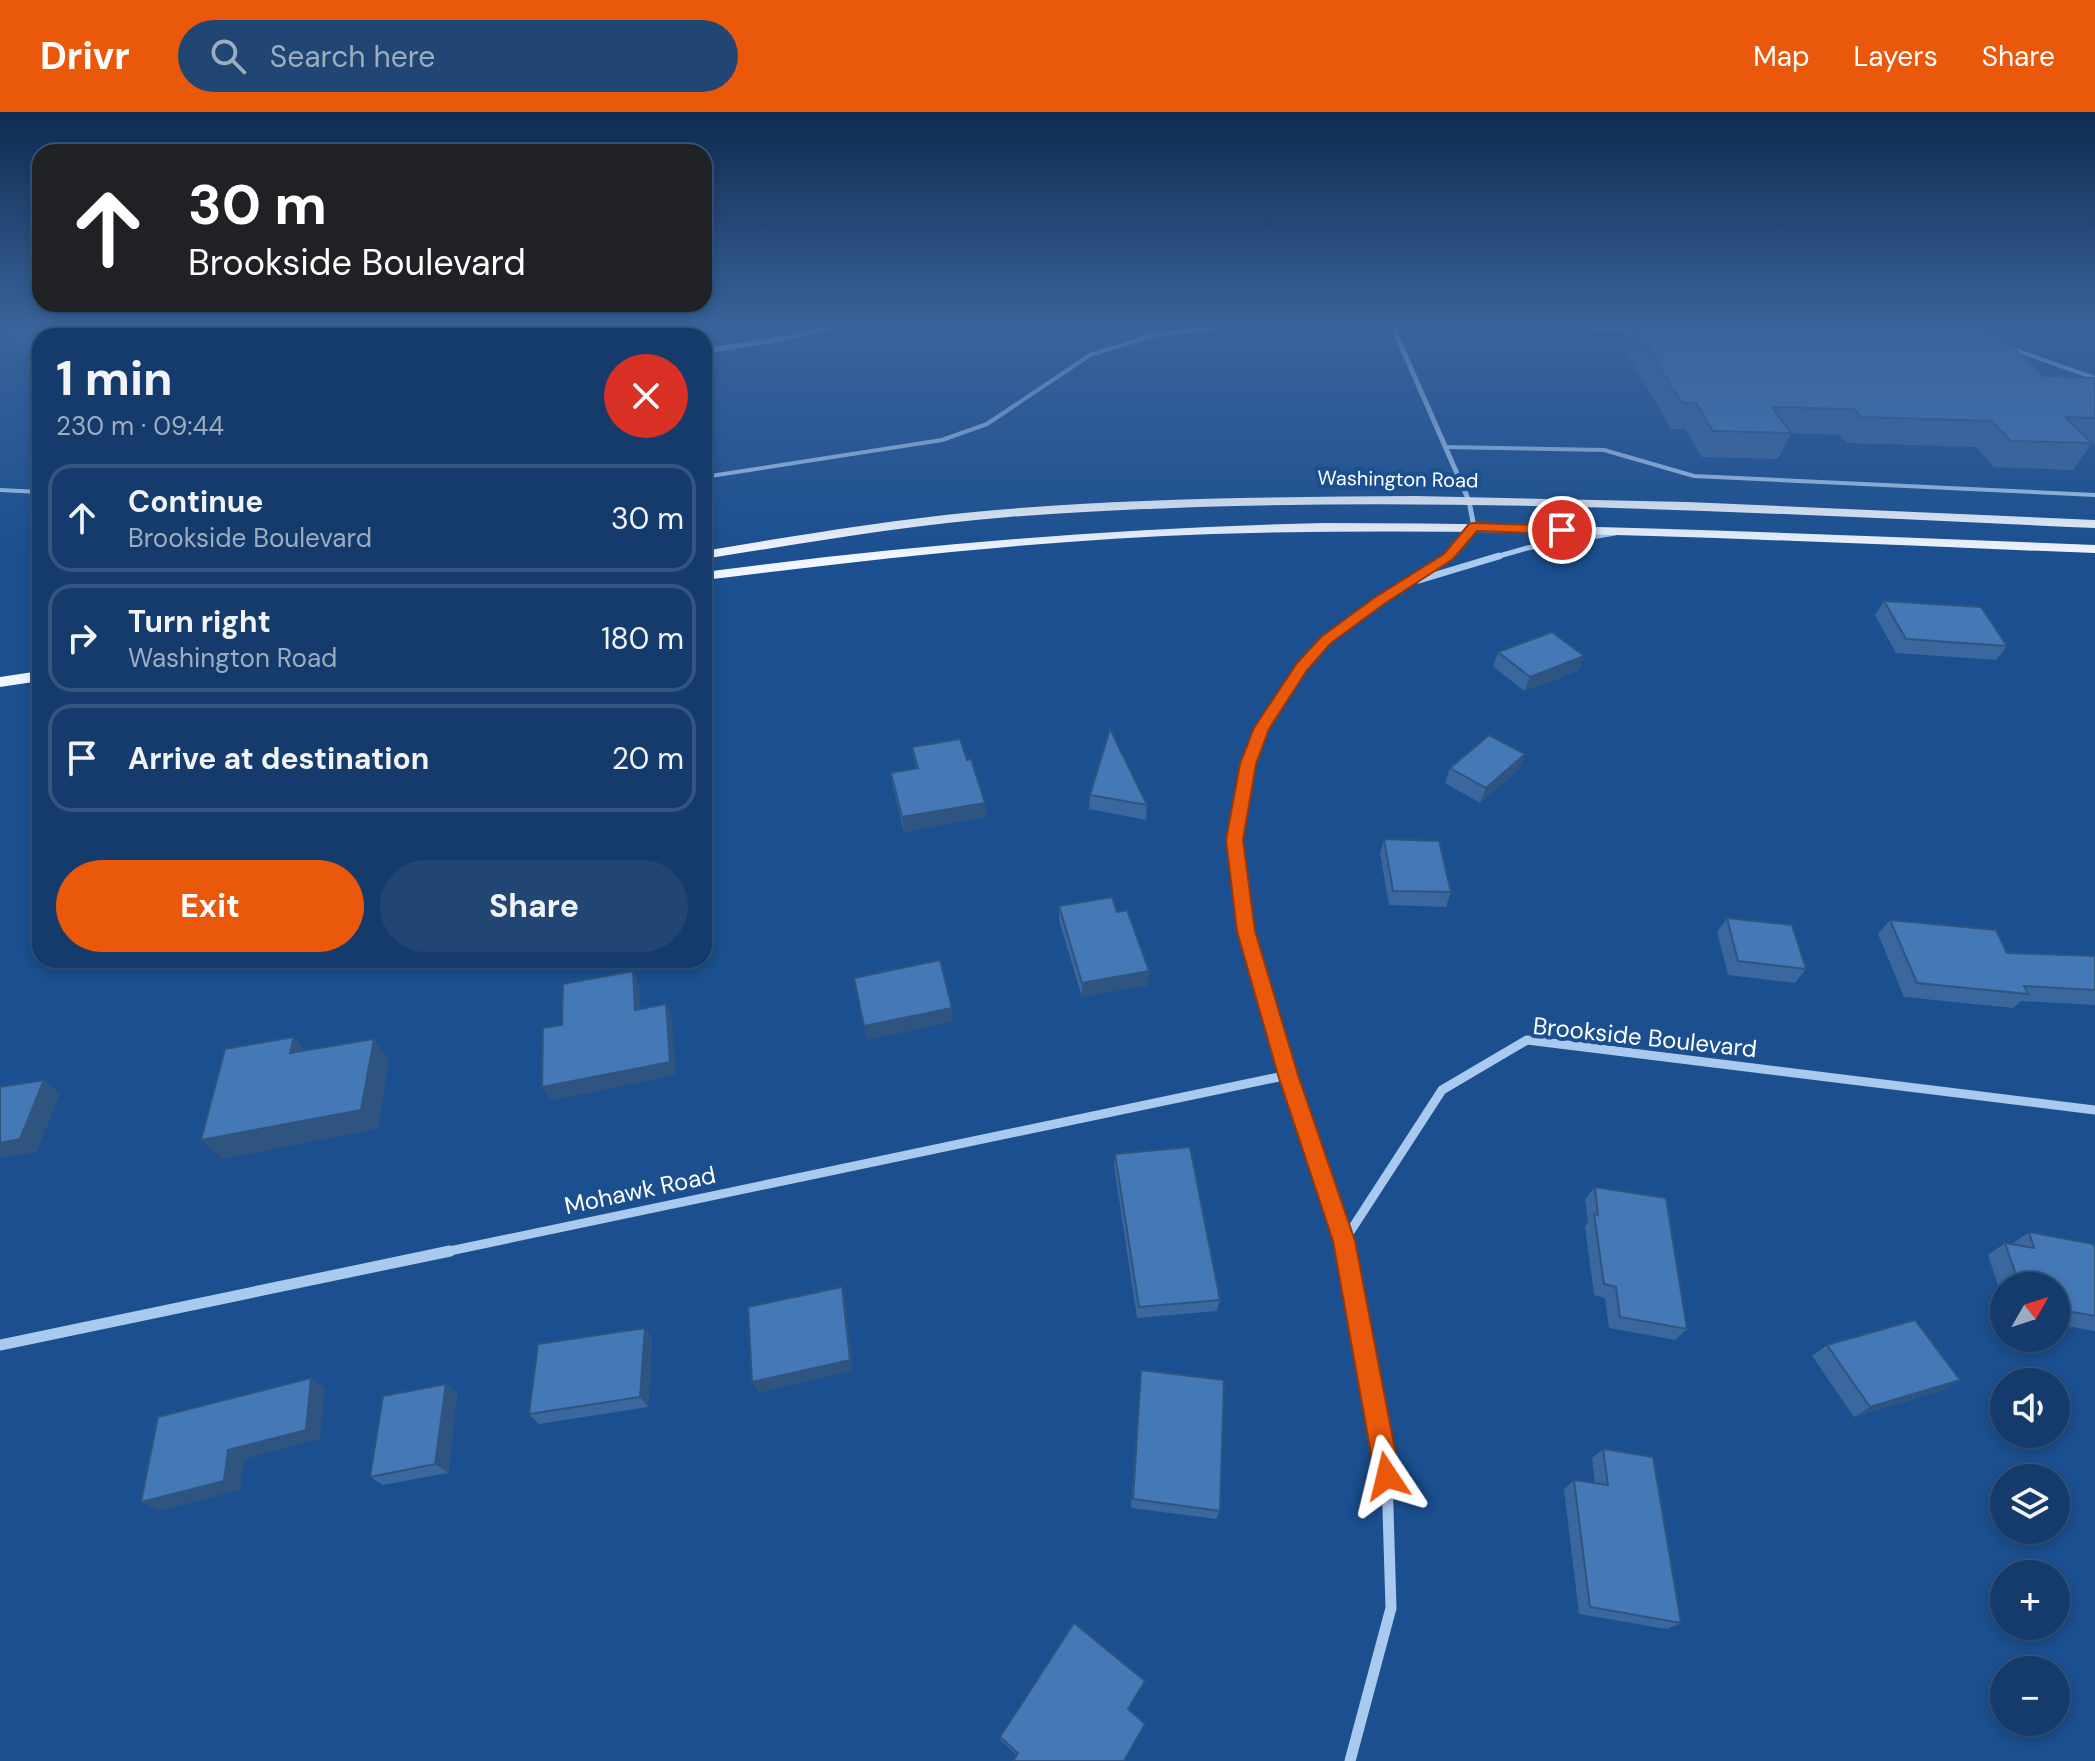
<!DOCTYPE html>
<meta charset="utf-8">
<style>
:root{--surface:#143b6b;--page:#214673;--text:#f1f3f6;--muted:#9dadc1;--line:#33557e;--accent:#ea580c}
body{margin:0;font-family:"DM Sans",sans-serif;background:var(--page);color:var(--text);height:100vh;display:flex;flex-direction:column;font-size:30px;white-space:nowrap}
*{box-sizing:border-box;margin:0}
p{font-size:26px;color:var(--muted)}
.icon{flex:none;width:44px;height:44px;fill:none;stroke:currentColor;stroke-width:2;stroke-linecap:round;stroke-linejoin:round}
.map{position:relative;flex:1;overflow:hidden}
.side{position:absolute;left:32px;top:216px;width:680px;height:640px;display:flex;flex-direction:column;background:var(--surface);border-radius:24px;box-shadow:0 4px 12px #0003,0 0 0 2px var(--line)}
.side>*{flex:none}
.top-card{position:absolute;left:32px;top:32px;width:680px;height:168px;border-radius:24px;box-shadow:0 4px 12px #0003,0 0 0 2px var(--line);background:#202124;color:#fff;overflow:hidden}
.needle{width:52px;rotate:51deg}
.tools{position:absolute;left:1990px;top:1160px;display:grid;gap:16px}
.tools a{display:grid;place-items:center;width:80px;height:80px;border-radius:50%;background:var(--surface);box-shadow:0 4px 12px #0003,0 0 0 2px var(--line);font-size:40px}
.pin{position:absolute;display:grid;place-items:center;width:68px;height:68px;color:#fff;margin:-34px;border:4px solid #fff;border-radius:50%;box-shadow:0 2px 8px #0007}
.me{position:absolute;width:88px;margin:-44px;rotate:350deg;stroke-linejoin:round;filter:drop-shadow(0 0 6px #0008)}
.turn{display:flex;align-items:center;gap:28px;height:168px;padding:0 24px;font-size:36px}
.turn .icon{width:104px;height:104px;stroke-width:2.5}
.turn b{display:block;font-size:56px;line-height:68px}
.round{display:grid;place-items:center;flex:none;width:84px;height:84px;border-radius:42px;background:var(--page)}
.head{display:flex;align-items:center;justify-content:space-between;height:136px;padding:0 24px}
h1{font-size:48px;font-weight:700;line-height:60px}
.button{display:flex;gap:16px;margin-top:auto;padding:16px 24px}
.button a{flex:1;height:92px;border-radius:48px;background:var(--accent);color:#fff;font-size:32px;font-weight:700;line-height:92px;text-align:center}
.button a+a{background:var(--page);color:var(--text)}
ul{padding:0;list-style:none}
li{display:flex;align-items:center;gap:24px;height:108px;margin:0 16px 12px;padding:0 8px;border:4px solid var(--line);border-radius:24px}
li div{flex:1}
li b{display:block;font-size:30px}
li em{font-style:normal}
header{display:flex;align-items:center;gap:48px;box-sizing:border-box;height:112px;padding:0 40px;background:var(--accent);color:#fff}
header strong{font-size:38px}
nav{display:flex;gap:44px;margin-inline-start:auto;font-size:28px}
.search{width:560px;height:72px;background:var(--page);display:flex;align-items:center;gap:20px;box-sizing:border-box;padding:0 28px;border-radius:44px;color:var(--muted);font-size:30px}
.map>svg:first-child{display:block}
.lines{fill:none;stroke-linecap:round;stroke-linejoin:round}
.service{stroke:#a9c9ee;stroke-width:4}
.minor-far3{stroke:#a9c9ee;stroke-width:5}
.minor-far2{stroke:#a9c9ee;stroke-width:7}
.minor-far1{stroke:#a9c9ee;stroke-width:9}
.minor{stroke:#a9c9ee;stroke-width:11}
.primary{fill:#f0f6ff;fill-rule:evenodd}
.wall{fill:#3a679d}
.shaded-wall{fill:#305480}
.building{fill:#4478b7;stroke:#305480;stroke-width:2}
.route{fill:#ea580c;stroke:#983908;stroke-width:2}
.labels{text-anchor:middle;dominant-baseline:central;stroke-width:8;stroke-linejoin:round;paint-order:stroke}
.far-street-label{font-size:20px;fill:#fff;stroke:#1b4f8f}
.street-label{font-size:24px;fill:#fff;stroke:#1b4f8f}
</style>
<header>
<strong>Drivr</strong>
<div class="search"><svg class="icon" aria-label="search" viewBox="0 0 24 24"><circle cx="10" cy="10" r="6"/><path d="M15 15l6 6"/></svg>Search here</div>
<nav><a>Map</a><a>Layers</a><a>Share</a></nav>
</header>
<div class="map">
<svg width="2095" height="1649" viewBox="0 0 2095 1649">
<rect width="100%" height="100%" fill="#1b4f8f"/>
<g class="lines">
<!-- service -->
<g class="service">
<path d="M 1476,213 L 1636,217"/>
<path d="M 2007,235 L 2095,266"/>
<path d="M 1446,335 L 1604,338 L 1694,364 L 2095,383"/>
<path d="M 704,365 L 942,328 L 987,312 L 1090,243 L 1154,223 L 1213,216 L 1340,213"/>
<path d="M 0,378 L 40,380"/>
</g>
<!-- minor-far3 -->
<g class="minor-far3">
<path d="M 200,213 L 233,224"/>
<path d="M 1392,213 L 1469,389 L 1474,415 L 1446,446"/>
<path d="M 704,239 L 787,226 L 837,213"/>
<path d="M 1492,446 L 1527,436 L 1615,421"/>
</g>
<!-- minor-far2 -->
<g class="minor-far2">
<path d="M 1419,468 L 1499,444"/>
<path d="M 1237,749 C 1227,673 1272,578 1326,528 C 1362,494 1409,472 1449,444"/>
</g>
<!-- minor-far1 -->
<g class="minor-far1">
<path d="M 1236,747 L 1246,819 L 1288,963 L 1346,1141"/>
<path d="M 1344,1129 L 1442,978 L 1527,928 L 2095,998"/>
<path d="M 440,1141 L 1288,963"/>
</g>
<!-- minor -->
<g class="minor">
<path d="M 1346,1139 L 1387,1364 L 1391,1496 L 1350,1649"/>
<path d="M 0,1233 L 450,1139"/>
</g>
<!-- primary -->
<g class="primary">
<path d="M 1416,384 L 1688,390 L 2095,408 L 2095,416 C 1734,400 1371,378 1009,405 C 907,413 805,431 704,447 L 704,439 C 794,424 883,409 974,400 C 1121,386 1269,385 1416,384 Z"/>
<path d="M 1323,411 C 1581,411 1838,423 2095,433 L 2095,441 C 1801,430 1507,413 1213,422 C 1042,428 873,447 704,468 L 704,460 C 910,433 1115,416 1323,411 Z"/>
<path d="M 40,559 L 40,569 L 0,575 L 0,565 Z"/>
</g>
</g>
<!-- wall -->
<g class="wall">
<path d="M 0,213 L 40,224 L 40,253 L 12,234 L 0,223 Z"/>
<path d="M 1632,213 L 1973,213 L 1981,220 L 2043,264 L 2095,266 L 2095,333 L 2091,332 L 2073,358 L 1994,355 L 1976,335 L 1847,331 L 1840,323 L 1791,321 L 1778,347 L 1702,345 L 1685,317 L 1671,317 L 1624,235 Z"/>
<path d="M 1884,489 L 2007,534 L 1996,548 L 1896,541 L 1875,503 Z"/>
<path d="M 1498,540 L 1584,544 L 1578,559 L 1524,579 L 1493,554 Z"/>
<path d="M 912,635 L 967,648 L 985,691 L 986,705 L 904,720 L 893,675 L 891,661 L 916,657 Z"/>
<path d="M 1450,656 L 1519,657 L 1480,691 L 1445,671 Z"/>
<path d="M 1090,683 L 1147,693 L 1146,708 L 1089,697 Z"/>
<path d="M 1384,727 L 1451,780 L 1446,795 L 1389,793 L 1380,741 Z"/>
<path d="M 1059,794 L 1117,800 L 1148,873 L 1082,885 L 1059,808 Z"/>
<path d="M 1727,806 L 1806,857 L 1795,871 L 1728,863 L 1717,820 Z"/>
<path d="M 1890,808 L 2007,841 L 2095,844 L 2095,893 L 2021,889 L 2013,896 L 1904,885 L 1878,822 Z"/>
<path d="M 1115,1042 L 1220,1188 L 1217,1199 L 1137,1206 L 1114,1054 Z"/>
<path d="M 1595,1075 L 1687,1217 L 1675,1228 L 1609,1216 L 1605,1186 L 1594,1183 L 1585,1114 L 1588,1111 L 1585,1087 Z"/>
<path d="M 2029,1120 L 2095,1136 L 2095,1219 L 2056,1212 L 2056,1174 L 2004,1174 L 2004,1191 L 1988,1143 L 2005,1131 L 2012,1132 Z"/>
<path d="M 645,1216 L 652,1227 L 648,1295 L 539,1312 L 529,1302 Z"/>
<path d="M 1827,1233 L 1943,1278 L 1854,1305 L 1812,1244 Z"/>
<path d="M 1141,1258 L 1220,1399 L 1216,1407 L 1131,1396 Z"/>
<path d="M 446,1272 L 457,1282 L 448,1361 L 383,1373 L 370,1365 Z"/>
<path d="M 1603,1337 L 1681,1511 L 1667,1517 L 1579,1502 L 1564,1377 L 1574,1368 L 1595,1371 L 1592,1346 Z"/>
<path d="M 1145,1569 L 1142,1574 L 1017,1643 L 1001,1629 L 1000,1625 Z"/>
</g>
<!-- shaded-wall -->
<g class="shaded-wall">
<path d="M 1584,544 L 1578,559 L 1524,579 L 1530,565 Z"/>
<path d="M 1525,642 L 1519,657 L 1480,691 L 1486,676 Z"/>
<path d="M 985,691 L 986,705 L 904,720 L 902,705 Z"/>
<path d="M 633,859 L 639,873 L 641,912 L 635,898 Z"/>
<path d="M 1149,859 L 1148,873 L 1082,885 L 1082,871 Z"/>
<path d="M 666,892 L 672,906 L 676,963 L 550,989 L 542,975 Z"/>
<path d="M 952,896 L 953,910 L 867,928 L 864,914 Z"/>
<path d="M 294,925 L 311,945 L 290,941 Z"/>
<path d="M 374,927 L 389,947 L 378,1017 L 222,1047 L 201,1028 Z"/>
<path d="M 44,968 L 60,981 L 37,1040 L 0,1046 L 0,1031 Z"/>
<path d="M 842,1175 L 845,1186 L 853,1259 L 758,1281 L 752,1270 Z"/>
<path d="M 645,1216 L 652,1227 L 648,1295 L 640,1285 Z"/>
<path d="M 311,1266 L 325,1276 L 320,1327 L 244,1347 L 240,1378 L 159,1399 L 141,1390 L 228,1338 Z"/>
<path d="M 1960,1268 L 1943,1278 L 1854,1305 L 1870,1295 Z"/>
<path d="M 446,1272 L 457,1282 L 448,1361 L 435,1352 Z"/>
</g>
<!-- building -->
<g class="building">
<path d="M 0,213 L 73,213 L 87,224 L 40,224 L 40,244 L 2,219 L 0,218 Z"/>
<path d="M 1634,213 L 1973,213 L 1981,220 L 1996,220 L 2043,264 L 2095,266 L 2095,306 L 2065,305 L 2092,331 L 2011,329 L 1992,309 L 1861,305 L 1854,297 L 1772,295 L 1791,321 L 1713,319 L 1696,291 L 1682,291 Z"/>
<path d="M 1884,489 L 1981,495 L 2007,534 L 1906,527 Z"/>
<path d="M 1552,520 L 1584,544 L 1530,565 L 1498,540 Z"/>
<path d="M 1110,617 L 1147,693 L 1090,683 Z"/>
<path d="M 1489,623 L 1525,642 L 1486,676 L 1450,656 Z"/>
<path d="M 960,627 L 967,648 L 971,647 L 985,691 L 902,705 L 891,661 L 918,656 L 912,635 Z"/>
<path d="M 1384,727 L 1439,729 L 1451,780 L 1393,779 Z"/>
<path d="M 1112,785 L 1117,800 L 1127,798 L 1149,859 L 1082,871 L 1059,794 Z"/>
<path d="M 1727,806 L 1792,813 L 1806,857 L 1738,849 Z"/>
<path d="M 1890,808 L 1996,818 L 2007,841 L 2095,844 L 2095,878 L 2024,874 L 2028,882 L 1917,871 Z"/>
<path d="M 940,848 L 952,896 L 864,914 L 854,866 Z"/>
<path d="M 633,859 L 635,898 L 666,892 L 670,950 L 542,975 L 543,916 L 562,913 L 563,872 Z"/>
<path d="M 294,925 L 290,941 L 374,927 L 361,998 L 201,1028 L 225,937 Z"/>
<path d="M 44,968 L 20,1027 L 0,1031 L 0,975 Z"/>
<path d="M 1190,1035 L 1220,1188 L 1139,1195 L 1115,1042 Z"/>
<path d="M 1595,1075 L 1666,1086 L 1687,1217 L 1620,1205 L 1616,1175 L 1604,1172 L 1594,1102 L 1598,1103 Z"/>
<path d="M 2029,1120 L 2093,1132 L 2095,1136 L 2095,1204 L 2056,1197 L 2056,1174 L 2020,1174 L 2005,1131 L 2034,1136 Z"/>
<path d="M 842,1175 L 850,1248 L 752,1270 L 748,1195 Z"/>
<path d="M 1915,1208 L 1960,1268 L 1870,1295 L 1827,1233 Z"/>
<path d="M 645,1216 L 640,1285 L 529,1302 L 538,1232 Z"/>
<path d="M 1141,1258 L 1224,1268 L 1220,1399 L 1133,1387 Z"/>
<path d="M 311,1266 L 306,1318 L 228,1338 L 224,1369 L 141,1390 L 158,1305 Z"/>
<path d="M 446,1272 L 435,1352 L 370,1365 L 383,1284 Z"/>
<path d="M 1603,1337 L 1653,1345 L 1681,1511 L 1590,1495 L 1574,1368 L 1608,1373 Z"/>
<path d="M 1074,1511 L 1145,1569 L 1128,1597 L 1145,1612 L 1124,1649 L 1013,1649 L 1018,1641 L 1000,1625 Z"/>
</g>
<!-- sky -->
<linearGradient id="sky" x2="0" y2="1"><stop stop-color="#0f2b4f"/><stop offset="0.48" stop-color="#39639b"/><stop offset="1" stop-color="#39639b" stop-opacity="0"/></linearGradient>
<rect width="2095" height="444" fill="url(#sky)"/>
<!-- route -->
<path class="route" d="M 1474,411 L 1562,414 L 1569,418 L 1562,422 L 1477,419 L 1453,447 L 1384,492 L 1331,531 L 1307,558 L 1269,617 L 1256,652 L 1243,728 L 1255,819 L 1298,963 L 1355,1129 L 1400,1364 L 1396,1373 L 1387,1376 L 1378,1373 L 1375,1364 L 1333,1129 L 1278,963 L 1237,819 L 1226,728 L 1240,652 L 1254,616 L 1297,551 L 1321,525 L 1374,486 L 1444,442 L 1469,412 Z"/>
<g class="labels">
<!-- far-street labels -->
<g class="far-street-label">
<text transform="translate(1398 367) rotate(1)">Washington Road</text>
</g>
<!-- street labels -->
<g class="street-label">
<text transform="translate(1645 925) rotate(6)">Brookside Boulevard</text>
<text transform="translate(640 1078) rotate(-12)">Mohawk Road</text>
</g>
</g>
</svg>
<div class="tools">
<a><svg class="needle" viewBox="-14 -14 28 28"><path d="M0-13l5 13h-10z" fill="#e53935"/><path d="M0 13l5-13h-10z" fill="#9dadc1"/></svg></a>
<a><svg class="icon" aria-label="sound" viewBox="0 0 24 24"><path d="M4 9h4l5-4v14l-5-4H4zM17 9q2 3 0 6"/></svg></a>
<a><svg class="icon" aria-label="layers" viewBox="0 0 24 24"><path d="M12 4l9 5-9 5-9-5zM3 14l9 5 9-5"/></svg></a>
<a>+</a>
<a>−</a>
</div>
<div class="pin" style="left:1562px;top:418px;background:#d93025"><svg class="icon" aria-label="arrive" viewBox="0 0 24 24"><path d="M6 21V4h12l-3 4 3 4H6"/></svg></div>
<svg class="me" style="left:1387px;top:1364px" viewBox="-20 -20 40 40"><path d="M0-17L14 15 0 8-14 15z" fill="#ea580c" stroke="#fff" stroke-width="4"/></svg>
<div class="top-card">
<div class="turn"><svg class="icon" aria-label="ahead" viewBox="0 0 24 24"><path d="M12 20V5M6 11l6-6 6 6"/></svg><div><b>30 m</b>Brookside Boulevard</div></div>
</div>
<section class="side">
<div class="head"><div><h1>1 min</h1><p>230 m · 09:44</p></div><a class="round" style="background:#d93025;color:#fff"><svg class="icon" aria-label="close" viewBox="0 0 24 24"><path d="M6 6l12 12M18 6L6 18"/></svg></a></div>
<ul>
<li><svg class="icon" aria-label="ahead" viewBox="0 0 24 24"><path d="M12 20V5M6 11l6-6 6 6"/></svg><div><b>Continue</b><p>Brookside Boulevard</p></div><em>30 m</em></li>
<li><svg class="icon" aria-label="right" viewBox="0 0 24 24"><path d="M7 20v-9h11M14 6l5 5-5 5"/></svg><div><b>Turn right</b><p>Washington Road</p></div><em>180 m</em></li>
<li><svg class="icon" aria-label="arrive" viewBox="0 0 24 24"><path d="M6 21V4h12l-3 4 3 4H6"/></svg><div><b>Arrive at destination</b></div><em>20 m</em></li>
</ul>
<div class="button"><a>Exit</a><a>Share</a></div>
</section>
</div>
